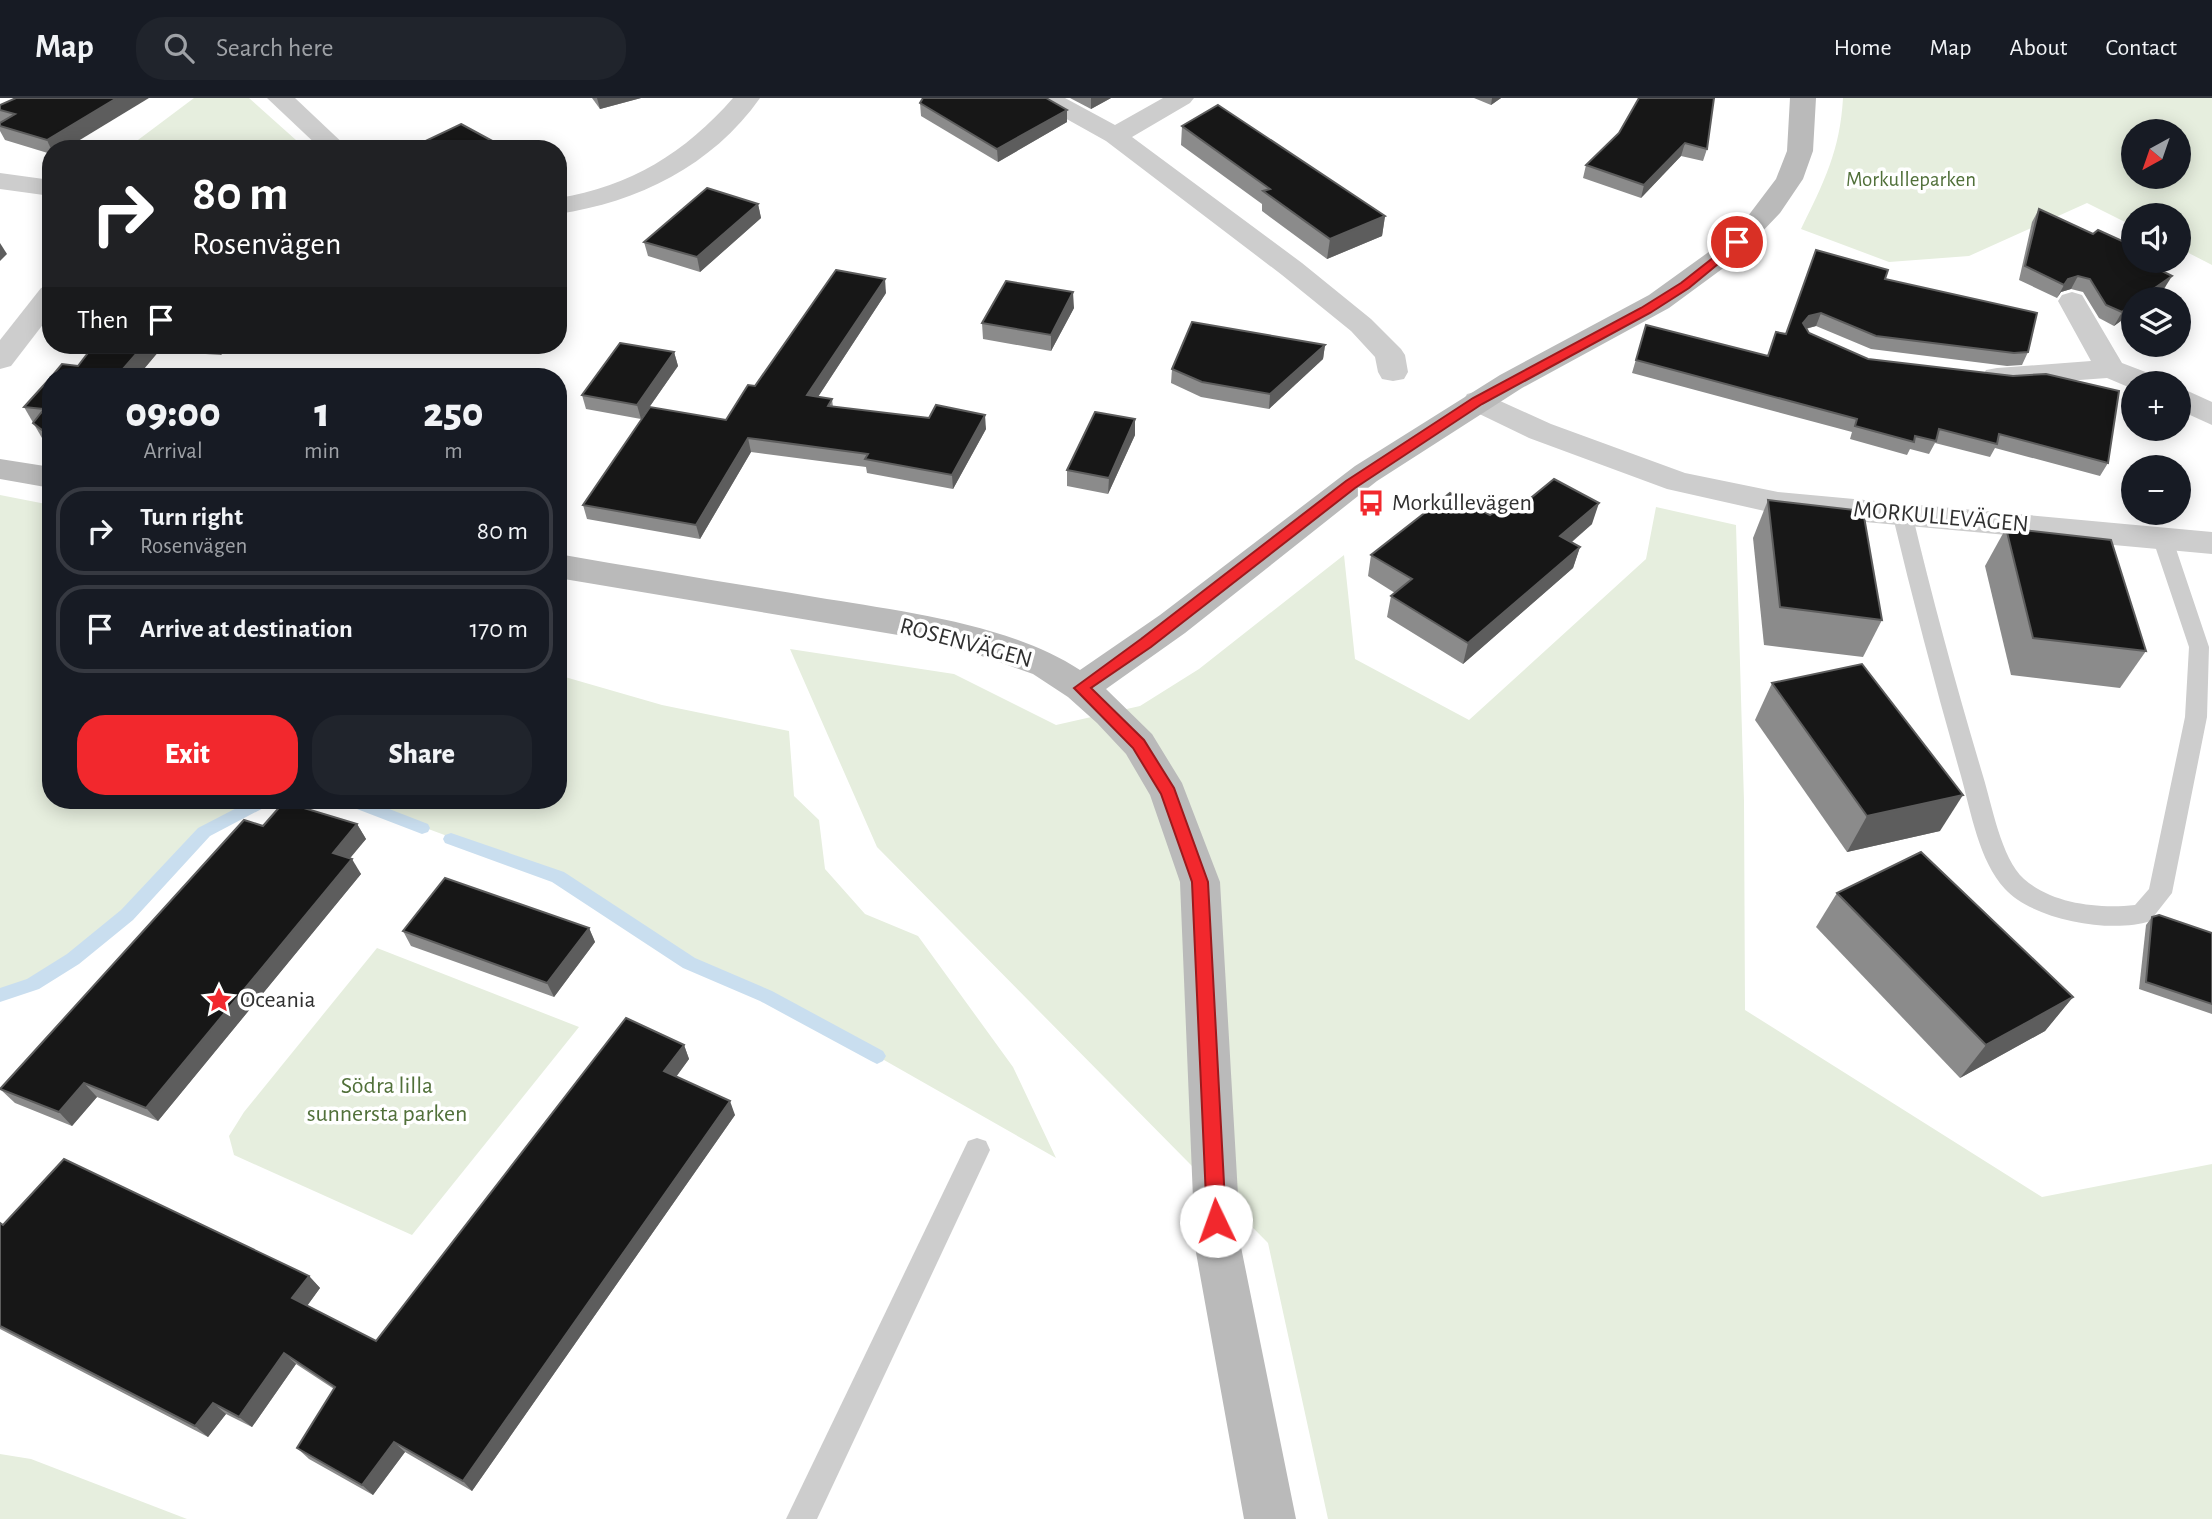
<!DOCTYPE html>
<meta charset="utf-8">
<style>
:root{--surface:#171b24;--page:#20242c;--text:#f1f3f6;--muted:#9ea1a6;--line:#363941;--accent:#f2282d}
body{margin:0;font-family:"Alegreya Sans",sans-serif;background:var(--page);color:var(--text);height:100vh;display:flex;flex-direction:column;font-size:26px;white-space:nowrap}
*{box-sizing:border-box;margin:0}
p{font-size:23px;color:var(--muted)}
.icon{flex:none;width:38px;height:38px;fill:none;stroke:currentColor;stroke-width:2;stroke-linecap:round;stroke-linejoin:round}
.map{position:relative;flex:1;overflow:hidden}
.side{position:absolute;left:42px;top:270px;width:525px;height:441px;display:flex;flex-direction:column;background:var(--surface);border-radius:28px;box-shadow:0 4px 18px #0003}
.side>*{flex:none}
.hud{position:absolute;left:42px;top:42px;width:525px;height:214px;border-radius:28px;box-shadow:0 4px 18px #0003;background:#202124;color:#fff;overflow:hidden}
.needle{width:46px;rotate:220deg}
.fabs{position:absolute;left:2121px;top:21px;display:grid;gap:14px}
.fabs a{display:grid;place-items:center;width:70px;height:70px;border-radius:50%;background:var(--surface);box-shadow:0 4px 18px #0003;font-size:35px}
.pin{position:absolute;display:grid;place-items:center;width:60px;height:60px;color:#fff;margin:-30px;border:4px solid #fff;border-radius:50%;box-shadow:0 2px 7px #0007}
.me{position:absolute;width:77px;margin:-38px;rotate:357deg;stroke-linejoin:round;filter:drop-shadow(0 0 5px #0008)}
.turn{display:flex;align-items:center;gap:24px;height:147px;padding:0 35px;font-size:32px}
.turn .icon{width:91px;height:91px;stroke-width:2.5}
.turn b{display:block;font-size:49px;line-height:60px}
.then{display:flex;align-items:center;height:66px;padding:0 35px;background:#0003;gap:14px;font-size:26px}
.eta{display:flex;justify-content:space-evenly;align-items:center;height:119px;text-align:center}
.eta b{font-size:42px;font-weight:800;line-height:49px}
.action{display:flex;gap:14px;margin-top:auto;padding:14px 35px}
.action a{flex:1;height:80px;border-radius:28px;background:var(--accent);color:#fff;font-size:28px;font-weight:800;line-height:80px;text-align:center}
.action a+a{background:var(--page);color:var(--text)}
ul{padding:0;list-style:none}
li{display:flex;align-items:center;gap:21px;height:88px;margin:0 14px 10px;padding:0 21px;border:4px solid var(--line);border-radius:28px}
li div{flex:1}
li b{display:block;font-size:26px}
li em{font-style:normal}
header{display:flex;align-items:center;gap:42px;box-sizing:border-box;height:98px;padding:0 35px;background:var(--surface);border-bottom:2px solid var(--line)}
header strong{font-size:33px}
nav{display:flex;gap:38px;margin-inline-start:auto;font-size:24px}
.search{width:490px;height:63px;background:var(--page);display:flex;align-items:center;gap:18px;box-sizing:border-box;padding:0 24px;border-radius:28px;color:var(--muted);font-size:26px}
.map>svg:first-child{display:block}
.green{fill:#e6eede;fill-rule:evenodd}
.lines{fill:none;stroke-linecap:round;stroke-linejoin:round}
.stream{fill:#c9deef;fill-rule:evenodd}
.lane{fill:#cdcdcd;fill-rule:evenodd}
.street{fill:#cdcdcd;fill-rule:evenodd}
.secondary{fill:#bababa;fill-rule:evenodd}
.wall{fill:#8b8b8b}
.shaded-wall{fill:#5d5d5d}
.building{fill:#171717;stroke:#5d5d5d;stroke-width:2}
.route{fill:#f2282d;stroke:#9d1a1d;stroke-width:2}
.labels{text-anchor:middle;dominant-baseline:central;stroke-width:7;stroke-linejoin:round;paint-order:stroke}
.far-park-label{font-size:21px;fill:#51703a;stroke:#fff}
.poi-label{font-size:24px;fill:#303030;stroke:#fff;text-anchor:start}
.street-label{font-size:24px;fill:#303030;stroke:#fff}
.park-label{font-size:24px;fill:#51703a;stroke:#fff}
</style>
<header>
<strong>Map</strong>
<div class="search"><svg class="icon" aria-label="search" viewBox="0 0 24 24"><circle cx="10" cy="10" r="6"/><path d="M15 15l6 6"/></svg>Search here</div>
<nav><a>Home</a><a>Map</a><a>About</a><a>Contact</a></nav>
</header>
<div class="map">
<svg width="2212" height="1421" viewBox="0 0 2212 1421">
<rect width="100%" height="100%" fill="#fff"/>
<!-- green -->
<g class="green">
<path d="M 194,0 L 249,0 L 306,51 L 126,51 Z"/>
<path d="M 1843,0 L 2212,0 L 2212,167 L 2179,150 L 2179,117 L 2133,117 L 2133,128 L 2087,105 L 1969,158 L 1889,164 L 1801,131 C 1824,84 1840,53 1843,0 ZM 2133,33 L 2179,33 L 2179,79 L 2133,79 Z"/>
<path d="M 0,397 L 51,407 L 51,702 L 264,702 L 204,734 L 127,817 L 73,861 L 33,886 L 0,897 Z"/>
<path d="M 1656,409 L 1736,427 L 1744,703 L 1745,912 L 2042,1099 L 2212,1066 L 2212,1421 L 1328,1421 L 1268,1145 L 877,749 L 790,551 L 954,576 L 1056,627 L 1140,608 L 1199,571 L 1344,457 L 1355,561 L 1469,622 L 1646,461 Z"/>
<path d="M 558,577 L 662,607 L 789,633 L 794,698 L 819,722 L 825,771 L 865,816 L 918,838 L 1013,969 L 1056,1060 L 877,958 L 766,898 L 689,865 L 558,779 L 350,702 L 558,702 Z"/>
<path d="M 377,850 L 579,929 L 412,1137 L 234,1057 L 229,1038 L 244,1014 Z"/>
<path d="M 0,1356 L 31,1361 L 187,1421 L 0,1421 Z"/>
</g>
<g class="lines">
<!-- stream -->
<g class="stream">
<path d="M 252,702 L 273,702 L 271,706 L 210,738 L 133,822 L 79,866 L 39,891 L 0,904 L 0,890 L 27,881 L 67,856 L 121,812 L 198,730 Z"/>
<path d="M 342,702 L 366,702 L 428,726 L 430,730 L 428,734 L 422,736 L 344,706 Z"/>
<path d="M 451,735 L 564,774 L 695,860 L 772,893 L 883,953 L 886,958 L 883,963 L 877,966 L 871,963 L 760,903 L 683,870 L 552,784 L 445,745 L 443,741 L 445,737 Z"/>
</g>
<!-- lane -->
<g class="lane">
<path d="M 1902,409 L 1909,410 L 1912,415 C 1933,503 1957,591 1983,678 C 1992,707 2001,760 2024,781 C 2052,806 2099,811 2135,807 L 2149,791 L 2185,619 L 2189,549 L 2152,439 L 2155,434 L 2169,434 L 2172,439 L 2209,549 L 2207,619 L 2172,795 L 2150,823 C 2112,836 2033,822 2005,791 C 1979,763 1971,714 1961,678 C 1936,591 1913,503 1892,415 L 1895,410 Z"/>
<path d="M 977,1040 L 986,1043 L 990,1052 L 817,1421 L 786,1421 L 968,1043 Z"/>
</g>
<!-- street -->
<g class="street">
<path d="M 267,0 L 295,0 L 349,51 L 321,51 Z"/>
<path d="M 733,0 L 760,0 C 712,68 638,104 558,116 L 558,100 C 630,89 686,54 733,0 Z"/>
<path d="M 1034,0 L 1065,0 L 1115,27 L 1163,0 L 1194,0 L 1190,5 L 1132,39 L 1302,165 L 1371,221 L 1401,251 L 1405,257 L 1408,274 L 1404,281 L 1393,283 L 1382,281 L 1378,274 L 1375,259 L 1351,233 L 1282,177 L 1106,43 L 1038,5 Z"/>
<path d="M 0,75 L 51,82 L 51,98 L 0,91 Z"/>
<path d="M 51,187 L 51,216 L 11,268 L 0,271 L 0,242 L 41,190 Z"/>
<path d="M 2072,194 L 2082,197 L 2122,265 L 2156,278 L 2160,285 L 2133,285 L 2133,291 L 2107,280 L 1997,288 L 1986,286 L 1982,279 L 1986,272 L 1997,270 L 2091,263 L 2058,203 L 2062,197 Z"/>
<path d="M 2179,289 L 2212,304 L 2212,327 L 2179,312 Z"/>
<path d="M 1478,293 L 1551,326 L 1685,375 L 1778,394 L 2212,434 L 2212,456 L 1778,416 L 1667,391 L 1529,340 L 1467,310 L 1463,303 L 1467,296 Z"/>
</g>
<!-- secondary -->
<g class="secondary">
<path d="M 1790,0 L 1816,0 L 1813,53 L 1803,81 L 1780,115 L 1737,160 L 1669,210 L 1522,290 L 1377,383 L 1185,535 L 1106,591 L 1152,636 L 1182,685 L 1220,784 L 1241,1149 L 1296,1421 L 1244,1421 L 1195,1149 L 1180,784 L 1150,697 L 1126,656 L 1097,625 L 1068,599 L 1033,576 L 988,560 L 928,542 L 558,480 L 558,456 C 644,471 730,485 815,499 C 899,513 1008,525 1080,572 L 1160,517 L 1355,368 L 1500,277 L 1649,197 L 1717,148 L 1748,118 L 1776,81 L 1787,53 Z"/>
<path d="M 0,361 L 51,369 L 51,390 L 0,381 Z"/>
</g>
</g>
<!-- wall -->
<g class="wall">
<path d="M 592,0 L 641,0 L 600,11 Z"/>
<path d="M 1070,0 L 1111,0 L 1091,11 Z"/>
<path d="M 1474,0 L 1501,0 L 1491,7 Z"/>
<path d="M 1639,0 L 1707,51 L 1703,63 L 1681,58 L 1641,100 L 1583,80 L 1586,67 L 1619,35 Z"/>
<path d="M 920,5 L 1067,24 L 998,64 L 921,18 Z"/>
<path d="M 0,7 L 65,51 L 51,51 L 51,56 L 5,42 L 0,33 Z"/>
<path d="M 1182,28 L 1385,118 L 1382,138 L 1327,161 L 1262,113 L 1262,106 L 1181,47 Z"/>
<path d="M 758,106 L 761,120 L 700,174 L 648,158 L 644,144 Z"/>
<path d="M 2039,111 L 2158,172 L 2164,191 L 2114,228 L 2099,220 L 2083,194 L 2071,191 L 2061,194 L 2057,200 L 2019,182 L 2032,124 Z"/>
<path d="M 1816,152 L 1885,181 L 2028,254 L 2022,267 L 2007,268 L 1871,251 L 1816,228 L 1806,231 L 1809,235 L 2108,365 L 2100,378 L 1995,350 L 1990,359 L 1935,345 L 1929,356 L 1910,351 L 1907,357 L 1850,341 L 1852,334 L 1632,275 L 1646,227 L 1768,258 L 1786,236 Z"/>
<path d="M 886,195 L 818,299 L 832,301 L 833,309 L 986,331 L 953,391 L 867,375 L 866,369 L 751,354 L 700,441 L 587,421 L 583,407 L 726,322 L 755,288 Z"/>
<path d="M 1074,210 L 1051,253 L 983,241 L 982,225 Z"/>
<path d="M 94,247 L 228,247 L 221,257 L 159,253 L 138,278 L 52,278 L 78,268 Z"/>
<path d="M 1325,247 L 1323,261 L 1269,311 L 1201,299 L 1171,285 L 1172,271 Z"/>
<path d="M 674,254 L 678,268 L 641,321 L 586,311 L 582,297 Z"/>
<path d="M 51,279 L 51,347 L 42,340 L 24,309 Z"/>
<path d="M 1135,321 L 1135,337 L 1108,396 L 1067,388 L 1067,372 Z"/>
<path d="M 1768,402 L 1882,522 L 1863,559 L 1764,547 L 1753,440 Z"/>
<path d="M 1515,413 L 1592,426 L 1572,444 L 1580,449 L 1573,470 L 1463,566 L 1387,519 L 1391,498 L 1395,495 L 1368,478 L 1371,457 L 1490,417 Z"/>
<path d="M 2006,430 L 2146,553 L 2120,590 L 2011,577 L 1985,468 Z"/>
<path d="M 1772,585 L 1940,733 L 1847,754 L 1755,622 Z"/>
<path d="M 357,726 L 366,741 L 349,760 L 361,776 L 158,1023 L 97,999 L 72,1028 L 15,1005 L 0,991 L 263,728 Z"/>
<path d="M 1837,795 L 2073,899 L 2045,933 L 1960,980 L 1816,829 Z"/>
<path d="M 2152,819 L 2212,835 L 2212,916 L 2139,891 L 2146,827 Z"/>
<path d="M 589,830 L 595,844 L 554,899 L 411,848 L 403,833 Z"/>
<path d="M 684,947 L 689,961 L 676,979 L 735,1017 L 472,1393 L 405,1354 L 373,1397 L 309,1361 L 297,1350 L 334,1291 L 296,1266 L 252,1329 L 226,1316 L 208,1339 L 0,1231 L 0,1125 L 3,1127 L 309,1178 L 320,1190 L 307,1208 L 376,1243 Z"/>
</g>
<!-- shaded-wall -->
<g class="shaded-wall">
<path d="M 117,0 L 149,0 L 65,51 L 51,51 L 47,42 Z"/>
<path d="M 597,0 L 641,0 L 600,11 Z"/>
<path d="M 1091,0 L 1111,0 L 1091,11 Z"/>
<path d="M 1492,0 L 1501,0 L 1491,7 Z"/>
<path d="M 1067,12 L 1067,24 L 998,64 L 997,51 Z"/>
<path d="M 1685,45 L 1681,58 L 1641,100 L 1644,87 Z"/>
<path d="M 758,106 L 761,120 L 700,174 L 697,159 Z"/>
<path d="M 1385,118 L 1382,138 L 1327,161 L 1330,141 Z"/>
<path d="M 0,145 L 7,156 L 0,163 Z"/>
<path d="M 2163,163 L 2156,176 L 2154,169 Z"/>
<path d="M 2078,178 L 2071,191 L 2061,194 L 2057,200 L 2064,187 L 2068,181 Z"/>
<path d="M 2172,178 L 2164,191 L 2150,201 L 2139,201 Z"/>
<path d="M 885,181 L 886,195 L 810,311 L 807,297 Z"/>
<path d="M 1073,194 L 1074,210 L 1051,253 L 1051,237 Z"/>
<path d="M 2133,206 L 2133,214 L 2114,228 L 2122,214 Z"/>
<path d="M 1821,215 L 1816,228 L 1804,231 L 1803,225 L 1809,218 Z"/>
<path d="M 144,247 L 155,247 L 159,253 L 138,278 L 117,278 Z"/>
<path d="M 216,247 L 228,247 L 221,257 Z"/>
<path d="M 1325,247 L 1323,261 L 1269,311 L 1270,296 Z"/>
<path d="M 674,254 L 678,268 L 641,321 L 637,307 Z"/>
<path d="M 985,317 L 986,331 L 953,391 L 952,377 Z"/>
<path d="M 1135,321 L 1135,337 L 1108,396 L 1109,380 Z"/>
<path d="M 748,340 L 751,354 L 700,441 L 696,427 Z"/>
<path d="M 1599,405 L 1592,426 L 1554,459 L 1560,438 Z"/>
<path d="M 1580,449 L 1573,470 L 1463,566 L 1468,545 Z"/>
<path d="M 1963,697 L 1940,733 L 1847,754 L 1867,718 Z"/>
<path d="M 357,726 L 366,741 L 342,770 L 333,755 Z"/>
<path d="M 352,761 L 361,776 L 158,1023 L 146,1010 Z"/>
<path d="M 589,830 L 595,844 L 554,899 L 547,885 Z"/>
<path d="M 2073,899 L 2045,933 L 1960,980 L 1986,947 Z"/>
<path d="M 684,947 L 689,961 L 670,987 L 664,973 Z"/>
<path d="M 84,985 L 97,999 L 72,1028 L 59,1014 Z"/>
<path d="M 730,1003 L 735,1017 L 472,1393 L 463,1383 Z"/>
<path d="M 309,1178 L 320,1190 L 304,1212 L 292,1200 Z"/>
<path d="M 284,1255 L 296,1266 L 252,1329 L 239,1319 Z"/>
<path d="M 213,1305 L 226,1316 L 208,1339 L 195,1328 Z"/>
<path d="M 394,1344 L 405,1354 L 373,1397 L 362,1387 Z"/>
</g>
<!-- building -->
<g class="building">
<path d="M 16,0 L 117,0 L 47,42 L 0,28 L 0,25 L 15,16 L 0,12 L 0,7 Z"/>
<path d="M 923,0 L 1046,0 L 1067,12 L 997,51 L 920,5 Z"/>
<path d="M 1639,0 L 1714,0 L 1707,51 L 1685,45 L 1644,87 L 1586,67 L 1619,35 Z"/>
<path d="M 1218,7 L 1385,118 L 1330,141 L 1263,93 L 1270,91 L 1182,28 Z"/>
<path d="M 461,26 L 507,51 L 421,51 L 415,48 Z"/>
<path d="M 707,90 L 758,106 L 697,159 L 644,144 Z"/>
<path d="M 2039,111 L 2093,136 L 2098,132 L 2133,148 L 2133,163 L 2163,163 L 2154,169 L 2172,178 L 2139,201 L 2133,201 L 2133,206 L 2122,214 L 2106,207 L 2090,181 L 2078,178 L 2068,181 L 2064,187 L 2025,168 Z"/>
<path d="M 1816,152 L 1888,172 L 1885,181 L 2037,215 L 2028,254 L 2014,255 L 1876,238 L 1821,215 L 1809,218 L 1803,225 L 1809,235 L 1868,261 L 2013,278 L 2046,276 L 2119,293 L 2108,365 L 1999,336 L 1997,346 L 1939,331 L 1936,343 L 1915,338 L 1914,344 L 1855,328 L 1857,321 L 1636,262 L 1646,227 L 1768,258 L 1776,234 L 1786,236 Z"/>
<path d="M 836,172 L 885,181 L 807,297 L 832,301 L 828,308 L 929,320 L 936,307 L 985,317 L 952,377 L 865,361 L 868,356 L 748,340 L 696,427 L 583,407 L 650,309 L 726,322 L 748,287 L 755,288 Z"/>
<path d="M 1006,183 L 1073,194 L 1051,237 L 982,225 Z"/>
<path d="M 1192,224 L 1325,247 L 1270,296 L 1202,284 L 1172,271 Z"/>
<path d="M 620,245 L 674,254 L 637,307 L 582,297 Z"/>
<path d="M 94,247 L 144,247 L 117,278 L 52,278 L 62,266 L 78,268 Z"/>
<path d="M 51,279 L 51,339 L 33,325 L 44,311 L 24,309 Z"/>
<path d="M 1095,314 L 1135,321 L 1109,380 L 1067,372 Z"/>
<path d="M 1554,381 L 1599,405 L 1560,438 L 1580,449 L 1468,545 L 1391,498 L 1412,481 L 1371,457 L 1450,395 L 1490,417 L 1504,407 L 1515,413 Z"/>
<path d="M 1768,402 L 1863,413 L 1882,522 L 1780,509 Z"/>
<path d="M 2006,430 L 2111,442 L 2146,553 L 2033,540 Z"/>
<path d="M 1862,566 L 1963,697 L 1867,718 L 1772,585 Z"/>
<path d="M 284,704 L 357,726 L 333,755 L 352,761 L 146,1010 L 84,985 L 59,1014 L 0,991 L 244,722 L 263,728 Z"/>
<path d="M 1921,754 L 2073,899 L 1986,947 L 1837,795 Z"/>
<path d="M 445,780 L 589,830 L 547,885 L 403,833 Z"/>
<path d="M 2159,817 L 2212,835 L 2212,906 L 2146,884 L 2152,819 Z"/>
<path d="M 626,920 L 684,947 L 664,973 L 730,1003 L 463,1383 L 394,1344 L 362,1387 L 297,1350 L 335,1289 L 284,1255 L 239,1319 L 213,1305 L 195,1328 L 0,1228 L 0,1125 L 3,1127 L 64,1061 L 309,1178 L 292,1200 L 376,1243 Z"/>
</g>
<!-- route -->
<path class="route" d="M 1737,141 L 1741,142 L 1741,147 L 1689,190 L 1650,215 L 1482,306 L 1355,390 L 1151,549 L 1091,590 L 1144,642 L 1174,690 L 1208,784 L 1226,1123 L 1223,1129 L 1216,1132 L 1210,1129 L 1207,1123 L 1192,784 L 1161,696 L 1133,650 L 1074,590 L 1141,541 L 1346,383 L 1473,300 L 1641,210 L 1681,185 Z"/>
<!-- icons -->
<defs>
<g id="bus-bare" transform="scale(2.1)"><path d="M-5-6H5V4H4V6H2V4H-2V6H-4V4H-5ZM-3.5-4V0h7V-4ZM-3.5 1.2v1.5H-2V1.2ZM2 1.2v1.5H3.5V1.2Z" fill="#f2282d" stroke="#fff" stroke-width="2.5" paint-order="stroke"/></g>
<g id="sight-bare" transform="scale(2.1)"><path d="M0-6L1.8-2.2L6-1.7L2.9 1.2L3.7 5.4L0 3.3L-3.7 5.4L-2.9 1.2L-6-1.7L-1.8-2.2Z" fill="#f2282d" stroke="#fff" stroke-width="2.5" paint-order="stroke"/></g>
</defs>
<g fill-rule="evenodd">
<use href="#bus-bare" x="1371" y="405"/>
<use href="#sight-bare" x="219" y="902"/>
</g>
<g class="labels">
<!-- far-park labels -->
<g class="far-park-label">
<text x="1911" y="81">Morkulleparken</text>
</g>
<!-- poi labels -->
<g class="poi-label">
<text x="1392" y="405">Morkullevägen</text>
<text x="240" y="902">Oceania</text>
</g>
<!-- street labels -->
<g class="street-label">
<text transform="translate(1941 419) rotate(5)">MORKULLEVÄGEN</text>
<text transform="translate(966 545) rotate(15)">ROSENVÄGEN</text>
</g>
<!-- park labels -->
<g class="park-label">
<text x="387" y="988">Södra lilla<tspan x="387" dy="28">sunnersta parken</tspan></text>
</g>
</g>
</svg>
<div class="fabs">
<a><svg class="needle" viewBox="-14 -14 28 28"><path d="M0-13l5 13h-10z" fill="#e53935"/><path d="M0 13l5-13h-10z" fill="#9ea1a6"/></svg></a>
<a><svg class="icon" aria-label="sound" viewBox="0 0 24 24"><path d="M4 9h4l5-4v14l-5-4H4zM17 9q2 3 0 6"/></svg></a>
<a><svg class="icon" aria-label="layers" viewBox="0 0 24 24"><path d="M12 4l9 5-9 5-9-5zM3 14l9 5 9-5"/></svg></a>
<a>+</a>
<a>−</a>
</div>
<div class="pin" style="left:1737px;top:144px;background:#d93025"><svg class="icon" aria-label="arrive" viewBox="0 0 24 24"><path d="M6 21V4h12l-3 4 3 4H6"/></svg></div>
<svg class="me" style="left:1216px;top:1123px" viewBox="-20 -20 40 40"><circle r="19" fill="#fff"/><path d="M0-13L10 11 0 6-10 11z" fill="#f2282d"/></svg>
<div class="hud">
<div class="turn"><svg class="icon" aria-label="right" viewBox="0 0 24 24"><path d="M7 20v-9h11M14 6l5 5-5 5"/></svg><div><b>80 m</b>Rosenvägen</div></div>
<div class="then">Then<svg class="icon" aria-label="arrive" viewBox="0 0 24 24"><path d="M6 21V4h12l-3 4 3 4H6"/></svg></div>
</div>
<section class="side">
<div class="eta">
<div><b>09:00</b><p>Arrival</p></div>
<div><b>1</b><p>min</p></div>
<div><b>250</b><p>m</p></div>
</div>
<ul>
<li><svg class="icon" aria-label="right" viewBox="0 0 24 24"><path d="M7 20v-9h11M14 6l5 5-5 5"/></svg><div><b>Turn right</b><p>Rosenvägen</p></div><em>80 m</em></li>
<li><svg class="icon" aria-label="arrive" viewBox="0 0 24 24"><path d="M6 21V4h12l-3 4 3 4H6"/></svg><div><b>Arrive at destination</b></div><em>170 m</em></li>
</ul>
<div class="action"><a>Exit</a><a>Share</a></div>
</section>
</div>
